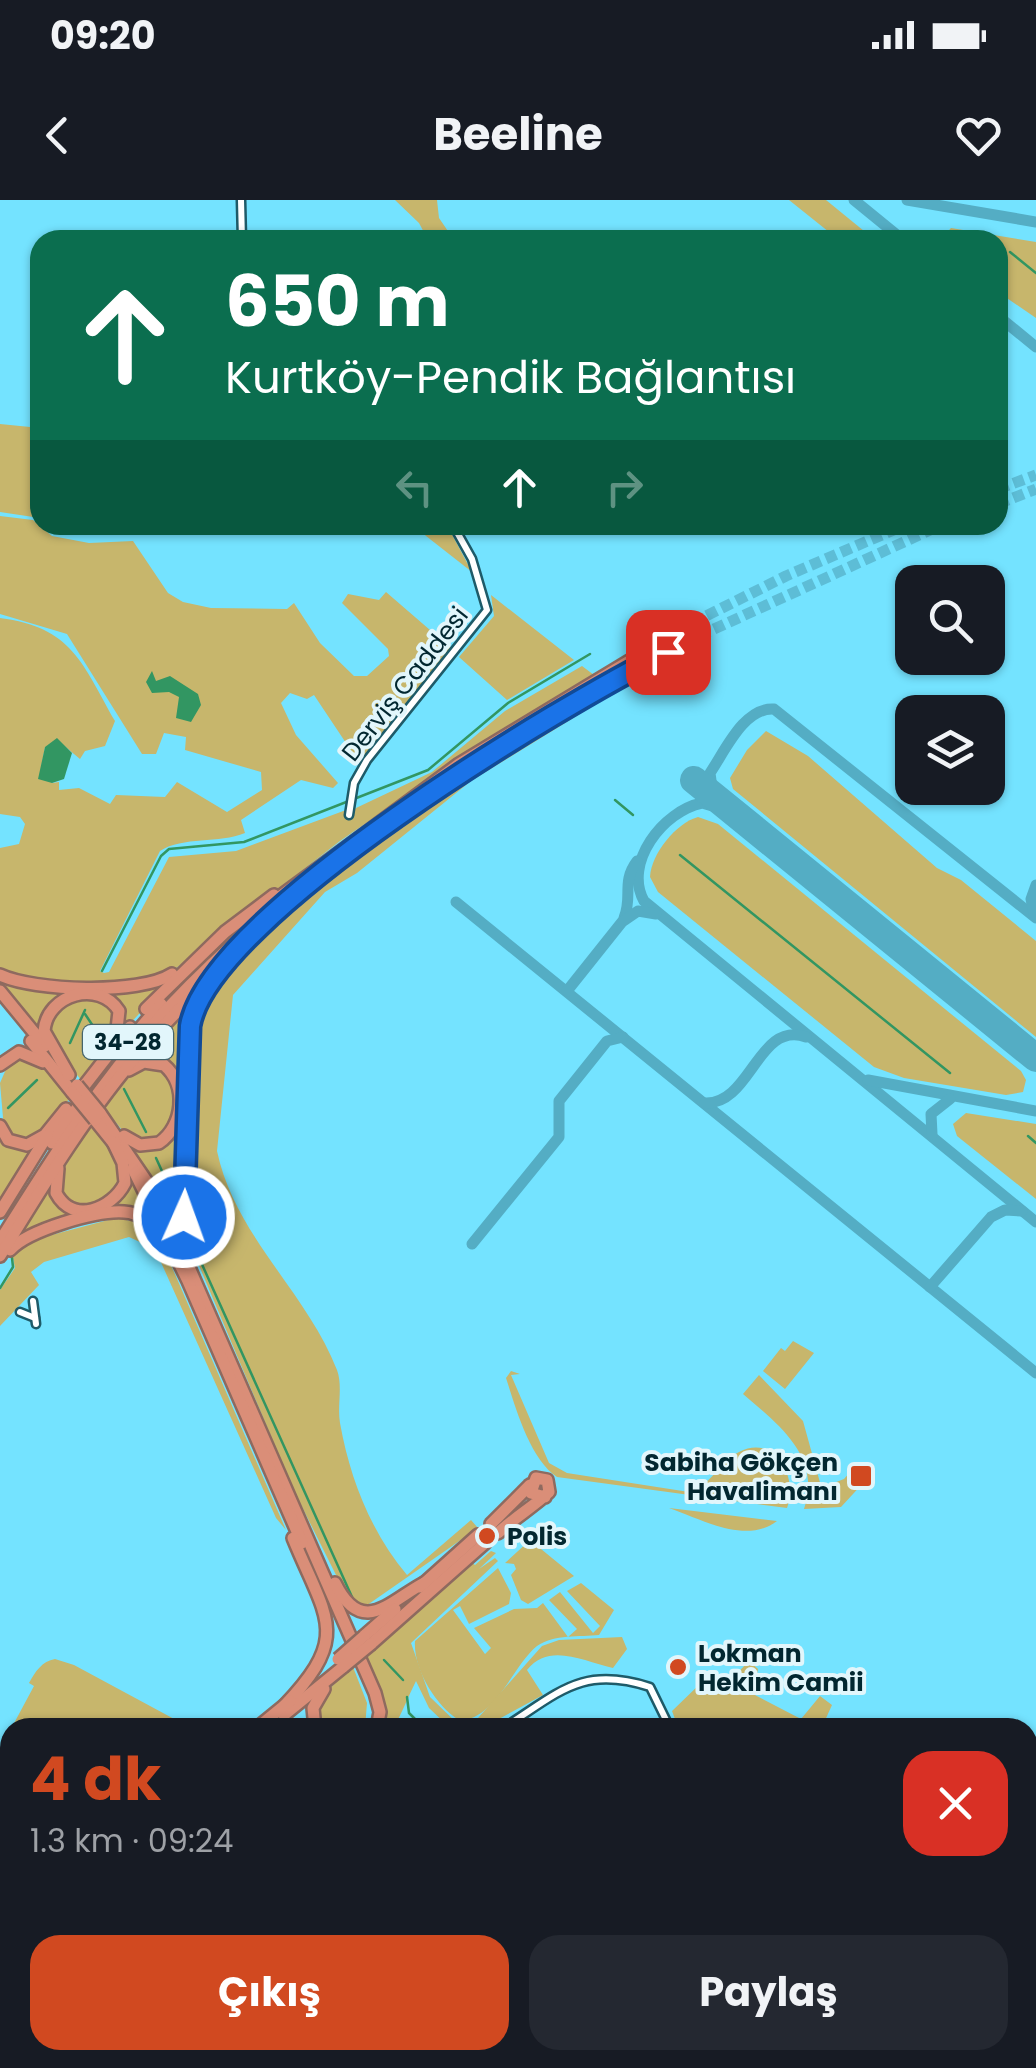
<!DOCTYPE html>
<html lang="tr">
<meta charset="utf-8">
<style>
:root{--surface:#171b24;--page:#242831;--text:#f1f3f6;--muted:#9ea1a6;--accent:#d14920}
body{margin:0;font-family:Poppins,sans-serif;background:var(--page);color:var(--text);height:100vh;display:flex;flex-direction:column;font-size:38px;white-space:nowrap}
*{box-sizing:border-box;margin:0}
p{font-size:32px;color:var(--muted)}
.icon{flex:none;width:55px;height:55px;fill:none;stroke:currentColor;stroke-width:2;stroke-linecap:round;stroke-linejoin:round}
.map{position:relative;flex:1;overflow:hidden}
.sheet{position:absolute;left:0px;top:1518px;width:1038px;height:352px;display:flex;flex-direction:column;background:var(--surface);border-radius:30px 30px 0 0;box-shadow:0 2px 8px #0004}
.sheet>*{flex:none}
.hud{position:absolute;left:30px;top:30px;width:978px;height:305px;border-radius:30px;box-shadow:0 2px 8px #0004;background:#0b6e4f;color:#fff;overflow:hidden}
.buttons{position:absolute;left:895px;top:365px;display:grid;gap:20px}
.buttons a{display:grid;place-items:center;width:110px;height:110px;border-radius:20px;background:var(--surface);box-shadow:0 2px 8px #0004;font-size:50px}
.pin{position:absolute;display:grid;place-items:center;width:85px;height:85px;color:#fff;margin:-42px;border-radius:20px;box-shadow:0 5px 15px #0006}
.me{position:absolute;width:110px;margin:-55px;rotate:2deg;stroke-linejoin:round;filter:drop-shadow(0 0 8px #0008)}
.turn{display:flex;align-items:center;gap:35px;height:210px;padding:0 30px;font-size:45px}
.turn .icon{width:130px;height:130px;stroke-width:2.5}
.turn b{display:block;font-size:70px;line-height:85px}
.lanes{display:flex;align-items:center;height:95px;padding:0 30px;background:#0003;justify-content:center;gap:50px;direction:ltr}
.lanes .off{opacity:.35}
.round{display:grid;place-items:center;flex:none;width:105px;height:105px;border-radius:30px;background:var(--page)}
.headline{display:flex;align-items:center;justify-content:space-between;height:170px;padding:0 30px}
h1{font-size:60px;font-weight:700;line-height:75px;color:var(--accent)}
.action{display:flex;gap:20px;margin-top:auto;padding:20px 30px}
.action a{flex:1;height:115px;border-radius:30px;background:var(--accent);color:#fff;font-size:40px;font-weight:700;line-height:115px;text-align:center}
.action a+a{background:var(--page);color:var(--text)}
.status{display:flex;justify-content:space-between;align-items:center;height:70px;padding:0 50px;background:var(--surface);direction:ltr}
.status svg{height:28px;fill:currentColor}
header{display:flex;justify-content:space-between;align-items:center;height:130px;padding:0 30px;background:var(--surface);font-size:45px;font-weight:700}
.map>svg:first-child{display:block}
.green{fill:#c7b66c}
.water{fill:#329662}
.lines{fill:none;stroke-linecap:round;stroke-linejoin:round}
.stream{stroke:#329662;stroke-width:2.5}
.taxiway{stroke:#54adc4;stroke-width:11}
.runway{stroke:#54adc4;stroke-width:28}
.highway-tunnel{stroke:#5dbdd6;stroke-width:11;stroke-dasharray:11 5.5;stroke-linecap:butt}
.minor-casing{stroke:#1e5b69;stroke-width:11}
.major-casing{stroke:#8e6a5f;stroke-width:15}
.highway-casing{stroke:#8e6a5f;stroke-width:16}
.minor{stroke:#fff;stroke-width:6}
.major{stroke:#e9bbae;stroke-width:10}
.highway{stroke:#da8e78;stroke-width:11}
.highway-bridge-casing{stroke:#8e6a5f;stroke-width:16;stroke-linecap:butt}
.highway-bridge{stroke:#da8e78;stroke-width:11}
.route-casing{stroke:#114b97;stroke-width:25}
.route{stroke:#1a73e8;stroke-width:18}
.poi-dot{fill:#d14920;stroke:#e2f6fb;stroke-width:4}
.labels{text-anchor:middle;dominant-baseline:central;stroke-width:8;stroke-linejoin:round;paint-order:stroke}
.shield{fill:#e2f6fb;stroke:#45656d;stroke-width:2.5}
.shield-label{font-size:22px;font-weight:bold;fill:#022730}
.street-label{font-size:25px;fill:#022730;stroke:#e2f6fb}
.poi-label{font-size:25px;font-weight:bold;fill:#022730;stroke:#e2f6fb;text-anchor:start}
</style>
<div class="status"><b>09:20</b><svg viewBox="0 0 49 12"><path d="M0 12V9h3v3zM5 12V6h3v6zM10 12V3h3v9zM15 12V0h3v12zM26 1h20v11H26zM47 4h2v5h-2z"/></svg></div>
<header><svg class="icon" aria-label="back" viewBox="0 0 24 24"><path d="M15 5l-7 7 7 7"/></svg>Beeline<svg class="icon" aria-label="heart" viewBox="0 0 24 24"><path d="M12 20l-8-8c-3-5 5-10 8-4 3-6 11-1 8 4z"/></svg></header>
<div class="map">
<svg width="1036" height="1868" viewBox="0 0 1036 1868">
<rect width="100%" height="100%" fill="#74e3ff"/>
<!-- green -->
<g class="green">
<path d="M 395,0 L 437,0 L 439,18 L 454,40 L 428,40 L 419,23 Z"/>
<path d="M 789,0 L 826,0 L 875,40 L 839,40 Z"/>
<path d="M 951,28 L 1036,42 L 1036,118 L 998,92 L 998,40 L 940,40 Z"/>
<path d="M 0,224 L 40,228 L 40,318 L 0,312 Z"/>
<path d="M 0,316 L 33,320 L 52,336 L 89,343 L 133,341 L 168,393 L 183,402 L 211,408 L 287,409 L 294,403 L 320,443 L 354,476 L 367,476 L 389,456 L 388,449 L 342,403 L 348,394 L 379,400 L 386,392 L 452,449 L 360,564 L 314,495 L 307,499 L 290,493 L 281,503 L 296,535 L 338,583 L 333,588 L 301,580 L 241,620 L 245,633 C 219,644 183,636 160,651 L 100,771 L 104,773 L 109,772 L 169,657 L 236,651 L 346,610 L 351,616 L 356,608 L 432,572 L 505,511 L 582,466 L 594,475 L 467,553 L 340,641 L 166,776 L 154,781 C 101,783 52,786 0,772 L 0,648 L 19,644 L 25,624 L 20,617 L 0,614 L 0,418 C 72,427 82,463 115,521 L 105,546 L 85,551 L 80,559 L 62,544 L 45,547 L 41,568 L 52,583 L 59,582 L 59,590 L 79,588 L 110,604 L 116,595 L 165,597 L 177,582 L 227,612 L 262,590 L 261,572 L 185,550 L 186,537 L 164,533 L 156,554 L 142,554 L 67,434 L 0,414 Z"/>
<path d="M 412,325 L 447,325 L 472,372 Z"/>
<path d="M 491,395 L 574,460 L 507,500 L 459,457 L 494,416 Z"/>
<path d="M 609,486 L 617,491 L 471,581 L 357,673 L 325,692 L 233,795 L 217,951 C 235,1036 306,1091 337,1170 C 343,1186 337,1206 340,1223 C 350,1279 371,1332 407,1375 L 471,1320 L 478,1328 L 363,1408 L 345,1393 L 294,1291 L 190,1044 L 194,823 C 203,794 222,777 242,756 C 344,643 481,565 609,486 Z"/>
<path d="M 766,531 L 808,556 L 937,668 L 961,680 L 1036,741 L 1036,837 L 733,589 L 730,578 L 747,550 Z"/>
<path d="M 698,617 L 718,624 L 1021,871 L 1026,880 L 1023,892 L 1006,895 L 904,878 L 874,867 L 658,692 L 650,677 C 651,654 676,623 698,617 Z"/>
<path d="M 0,778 L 44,787 L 173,778 L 121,833 L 124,823 L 117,803 L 62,796 L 42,837 L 0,785 Z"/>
<path d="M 96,798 L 114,810 L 117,829 L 82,881 L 53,846 L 48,820 L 74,800 Z"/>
<path d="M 192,799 L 185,833 L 181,1039 L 164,1000 L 130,944 L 137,947 L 175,930 L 176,873 L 135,862 Z"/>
<path d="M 33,857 L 70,898 L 37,938 L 19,941 L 4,929 L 0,883 L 11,858 Z"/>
<path d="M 161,867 C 183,896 177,917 154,944 L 128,937 L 102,906 L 135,868 Z"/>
<path d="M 966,913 L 1036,924 L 1036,999 L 957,936 L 953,924 Z"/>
<path d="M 90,924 L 122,968 L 120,988 L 102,1003 L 78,1008 L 62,997 L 58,978 Z"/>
<path d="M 0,936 L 40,943 L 0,1007 Z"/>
<path d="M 128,968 L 158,1026 L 119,1009 L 12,1043 L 52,977 L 56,1000 L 101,1010 Z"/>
<path d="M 116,1018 L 142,1023 L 161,1042 L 286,1330 L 276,1318 L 155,1049 L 129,1037 L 44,1062 L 31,1072 L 39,1085 L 0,1126 L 0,1090 L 15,1068 L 12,1053 L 21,1043 Z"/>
<path d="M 793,1141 L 814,1153 L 785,1189 L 763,1171 L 781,1148 L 785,1151 Z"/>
<path d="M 511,1171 L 520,1174 L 511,1175 L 549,1263 L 567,1273 L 689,1292 C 711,1286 719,1262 739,1252 C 775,1233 799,1278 787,1308 L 557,1277 C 530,1259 516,1209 506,1178 Z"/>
<path d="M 759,1175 L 803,1221 L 824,1297 L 826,1286 L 844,1279 L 851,1271 L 865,1281 L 841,1307 L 804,1309 C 822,1257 779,1225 743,1194 Z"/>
<path d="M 669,1308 L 777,1321 C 746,1345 701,1319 669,1308 Z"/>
<path d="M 530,1340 L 574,1376 L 528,1404 L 521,1400 L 511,1375 L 516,1369 L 514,1364 L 505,1363 Z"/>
<path d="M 491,1351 L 496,1353 L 479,1369 L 495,1358 L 498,1361 L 411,1443 L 430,1497 L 461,1527 L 449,1527 L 429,1508 L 416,1481 C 407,1499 404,1509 394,1527 L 381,1527 L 365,1457 L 471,1362 L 475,1365 Z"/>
<path d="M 498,1368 L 511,1393 L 509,1404 L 469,1424 L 460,1406 L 453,1410 L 485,1454 L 491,1448 L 474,1428 L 514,1409 L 537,1408 L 543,1403 L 568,1437 L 577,1429 L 549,1400 L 560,1392 L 593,1433 L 600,1426 L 567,1391 L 581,1383 L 614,1410 L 599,1435 C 580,1437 554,1434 537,1446 C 513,1465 495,1521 459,1520 C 436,1506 413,1469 415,1441 Z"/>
<path d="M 622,1437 L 627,1449 L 613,1468 C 583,1461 549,1442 527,1470 L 543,1495 L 484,1527 L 470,1527 L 542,1446 L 559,1440 Z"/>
<path d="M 55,1459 L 74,1465 L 189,1527 L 12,1527 L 34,1486 L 29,1483 C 35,1472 42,1461 55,1459 Z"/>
<path d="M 749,1461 L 758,1469 L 753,1494 L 801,1519 L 820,1496 L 832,1505 L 822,1527 L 678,1527 L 672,1511 L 703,1481 L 722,1489 Z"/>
<path d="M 353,1467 L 367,1503 L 365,1527 L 319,1528 C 310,1501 336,1482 353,1467 Z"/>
<path d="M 10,1653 L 10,1824 L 0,1827 L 0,1656 Z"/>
</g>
<!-- water -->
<g class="water">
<path d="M 152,471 L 156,481 L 170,476 L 198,494 L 201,505 L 191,522 L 176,518 L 179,497 L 169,492 L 152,493 L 146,482 Z"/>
<path d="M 57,538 L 72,553 L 64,579 L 52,583 L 38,579 L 45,547 Z"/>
</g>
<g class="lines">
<!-- stream -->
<g class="stream">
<path d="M 1010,52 L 1036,73"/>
<path d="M 615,600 L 633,615"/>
<path d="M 680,655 L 950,873"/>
<path d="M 102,771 L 161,656 L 169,649 L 244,642 L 428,570 L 508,503 L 590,454"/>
<path d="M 85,814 L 101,838"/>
<path d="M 70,843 L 85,810"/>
<path d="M 124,889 L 146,932"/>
<path d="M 8,908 L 37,880"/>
<path d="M 1028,936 L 1036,943"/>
<path d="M 156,958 L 172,993"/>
<path d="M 191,1040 L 352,1397"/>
<path d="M 0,1088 L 13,1067 L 12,1058"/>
<path d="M 384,1460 L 403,1480"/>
<path d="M 407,1497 L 409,1513 L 424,1528"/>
<path d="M 491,1868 L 497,1860"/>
</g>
<!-- taxiway -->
<g class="taxiway">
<path d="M 854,0 L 903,40"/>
<path d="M 907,0 L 1036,22"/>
<path d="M 998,116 L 1036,147"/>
<path d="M 713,596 L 710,573 C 725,551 744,507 774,509 L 1036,718"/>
<path d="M 733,612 L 702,603 C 663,611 623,663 644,701 L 1036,1022"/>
<path d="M 456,702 L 1036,1173"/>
<path d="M 1034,714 L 1031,699 L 1036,685"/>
<path d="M 624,718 C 633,697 621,682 637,661"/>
<path d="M 567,791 L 622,722 L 638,711 L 656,714"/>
<path d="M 868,880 L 1036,911"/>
<path d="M 705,903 C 751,905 758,820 806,837"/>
<path d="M 932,934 L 931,914 L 950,899"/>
<path d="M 472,1044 L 559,937 L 559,901 L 607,841 L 623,837"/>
<path d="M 930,1087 L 991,1017 L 1005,1010 L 1022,1011"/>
</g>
<!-- runway -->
<path class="runway" d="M 694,580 L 1036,858"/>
<!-- highway-tunnel -->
<g class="highway-tunnel">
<path d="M 998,289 L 1036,275"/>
<path d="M 998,304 L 1036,289"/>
<path d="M 692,423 L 786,376 L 905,325"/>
<path d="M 699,436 L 941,325"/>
</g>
<!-- minor casing -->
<g class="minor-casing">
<g id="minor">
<path d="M 241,0 L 242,40"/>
<path d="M 349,615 L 354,583 L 367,560 L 487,410 L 472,359 L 453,325"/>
<path d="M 33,1101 L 36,1124"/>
<path d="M 20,1112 L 35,1118"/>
<path d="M 503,1528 C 559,1493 581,1465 650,1487 L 670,1528"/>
<path d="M 743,1860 L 745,1868"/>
<path d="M 873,1860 L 874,1868"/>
<path d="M 894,1860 L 905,1868"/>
<path d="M 947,1860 L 952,1868"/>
<path d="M 481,1868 L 487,1860"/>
<path d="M 496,1868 L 502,1860"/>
</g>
</g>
<!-- major casing -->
<g class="major-casing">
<g id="major">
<path d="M 0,1831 L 10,1827"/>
<path d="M 371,1860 L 382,1868"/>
</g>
</g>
<!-- highway casing -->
<g class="highway-casing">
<g id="highway">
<path d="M 270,704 L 459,564 L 692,423"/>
<path d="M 0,775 C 34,791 140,795 172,774"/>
<path d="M 0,791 L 45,846"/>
<path d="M 146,809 L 225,732 L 274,695"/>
<path d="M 31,841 L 72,892"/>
<path d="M 124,847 L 161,804"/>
<path d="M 0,865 L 19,852 L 43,862"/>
<path d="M 69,875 L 44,831 C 47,794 99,779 119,811 L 116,838"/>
<path d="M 77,895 L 130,827"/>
<path d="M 100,913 L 160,1001 L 375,1493 L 380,1512 L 377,1528"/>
<path d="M 95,920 L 116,946"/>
<path d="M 0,926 L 8,940 L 27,945 L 45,935 L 66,909"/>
<path d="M 124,936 L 140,945 L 159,943 C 184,926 188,885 164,865 L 144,862 L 129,870"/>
<path d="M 52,943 L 85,897"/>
<path d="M 58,968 L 56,993 C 73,1025 112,1009 125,983 L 123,963 L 113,942"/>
<path d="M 133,969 L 188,1081 L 302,1343"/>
<path d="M 0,1012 L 47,936"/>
<path d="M 0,1041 C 51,959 102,879 168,808 C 308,659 517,527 699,436"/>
<path d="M 187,1049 C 178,1014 184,817 203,791"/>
<path d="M 10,1050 C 28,1030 97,1010 124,1012 C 142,1013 154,1025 163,1039"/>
<path d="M 0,1056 C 44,984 89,910 145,846 C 179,807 217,772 254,736"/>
<path d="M 491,1324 L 530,1285"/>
<path d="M 498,1333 C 514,1318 533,1307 549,1292 L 547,1280 L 536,1278 L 531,1293 L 545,1297"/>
<path d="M 335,1383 C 362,1438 390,1401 424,1383"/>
<path d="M 420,1387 L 478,1335"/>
<path d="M 364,1436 L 395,1409"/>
<path d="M 371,1444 L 485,1343"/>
<path d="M 284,1506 C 352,1435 326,1419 293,1338"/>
<path d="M 284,1515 L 343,1467"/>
<path d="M 257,1528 L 290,1501"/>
<path d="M 315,1528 L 313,1508 L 324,1489"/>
<path d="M 0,1628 L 10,1625"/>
<path d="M 0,1642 L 10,1638"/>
</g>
</g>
<!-- minor -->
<use href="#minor" class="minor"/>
<!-- major -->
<use href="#major" class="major"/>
<!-- highway -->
<use href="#highway" class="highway"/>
<!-- highway-bridge casing -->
<g class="highway-bridge-casing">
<g id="highway-bridge">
<path d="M 77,885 L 100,913"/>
<path d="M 72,892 L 95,920"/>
<path d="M 338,1459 L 364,1436"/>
<path d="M 343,1467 L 371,1444"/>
</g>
</g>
<!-- highway-bridge -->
<use href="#highway-bridge" class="highway-bridge"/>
</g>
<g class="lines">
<!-- route casing -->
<g class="route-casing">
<path id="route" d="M 184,1017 L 190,826 C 209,715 564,503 668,452"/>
</g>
<!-- route -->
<use href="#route" class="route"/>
</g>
<!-- markers -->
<g class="poi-dot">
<rect x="849" y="1264" width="24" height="24" rx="5"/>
<circle cx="487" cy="1336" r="10"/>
<circle cx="678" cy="1467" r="10"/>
</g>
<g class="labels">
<!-- shield labels -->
<rect class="shield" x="83" y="825" width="90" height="34" rx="8"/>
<g class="shield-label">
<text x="128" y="842">34-28</text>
</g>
<!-- street labels -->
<g class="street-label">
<text transform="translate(405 484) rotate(-52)">Derviş Caddesi</text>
</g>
<!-- poi labels -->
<g class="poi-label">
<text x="838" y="1262" text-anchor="end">Sabiha Gökçen<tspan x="838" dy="29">Havalimanı</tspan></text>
<text x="507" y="1336">Polis</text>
<text x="698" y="1453">Lokman<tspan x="698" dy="29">Hekim Camii</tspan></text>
</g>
</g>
</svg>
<div class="buttons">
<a><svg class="icon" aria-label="search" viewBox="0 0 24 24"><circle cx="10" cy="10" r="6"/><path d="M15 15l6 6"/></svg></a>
<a><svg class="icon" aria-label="layers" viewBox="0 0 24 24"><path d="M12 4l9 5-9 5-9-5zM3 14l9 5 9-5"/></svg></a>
</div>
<div class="pin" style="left:668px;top:452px;background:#d93025"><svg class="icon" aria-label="arrive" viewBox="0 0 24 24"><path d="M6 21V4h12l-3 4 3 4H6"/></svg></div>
<svg class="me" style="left:184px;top:1017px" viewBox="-20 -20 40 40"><circle r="17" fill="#1a73e8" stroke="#fff" stroke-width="3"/><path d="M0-11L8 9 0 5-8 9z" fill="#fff"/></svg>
<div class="hud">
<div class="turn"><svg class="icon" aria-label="ahead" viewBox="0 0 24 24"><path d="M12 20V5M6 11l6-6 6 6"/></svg><div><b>650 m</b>Kurtköy-Pendik Bağlantısı</div></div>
<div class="lanes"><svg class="icon off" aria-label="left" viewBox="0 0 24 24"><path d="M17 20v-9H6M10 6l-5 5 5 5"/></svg><svg class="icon" aria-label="ahead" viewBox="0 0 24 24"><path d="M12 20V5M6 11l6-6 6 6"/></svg><svg class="icon off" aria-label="right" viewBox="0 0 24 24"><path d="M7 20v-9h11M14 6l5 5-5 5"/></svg></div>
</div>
<section class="sheet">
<div class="headline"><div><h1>4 dk</h1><p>1.3 km · 09:24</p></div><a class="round" style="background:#d93025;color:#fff"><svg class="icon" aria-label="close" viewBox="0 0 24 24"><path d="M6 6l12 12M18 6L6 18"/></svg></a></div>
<div class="action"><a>Çıkış</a><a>Paylaş</a></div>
</section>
</div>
